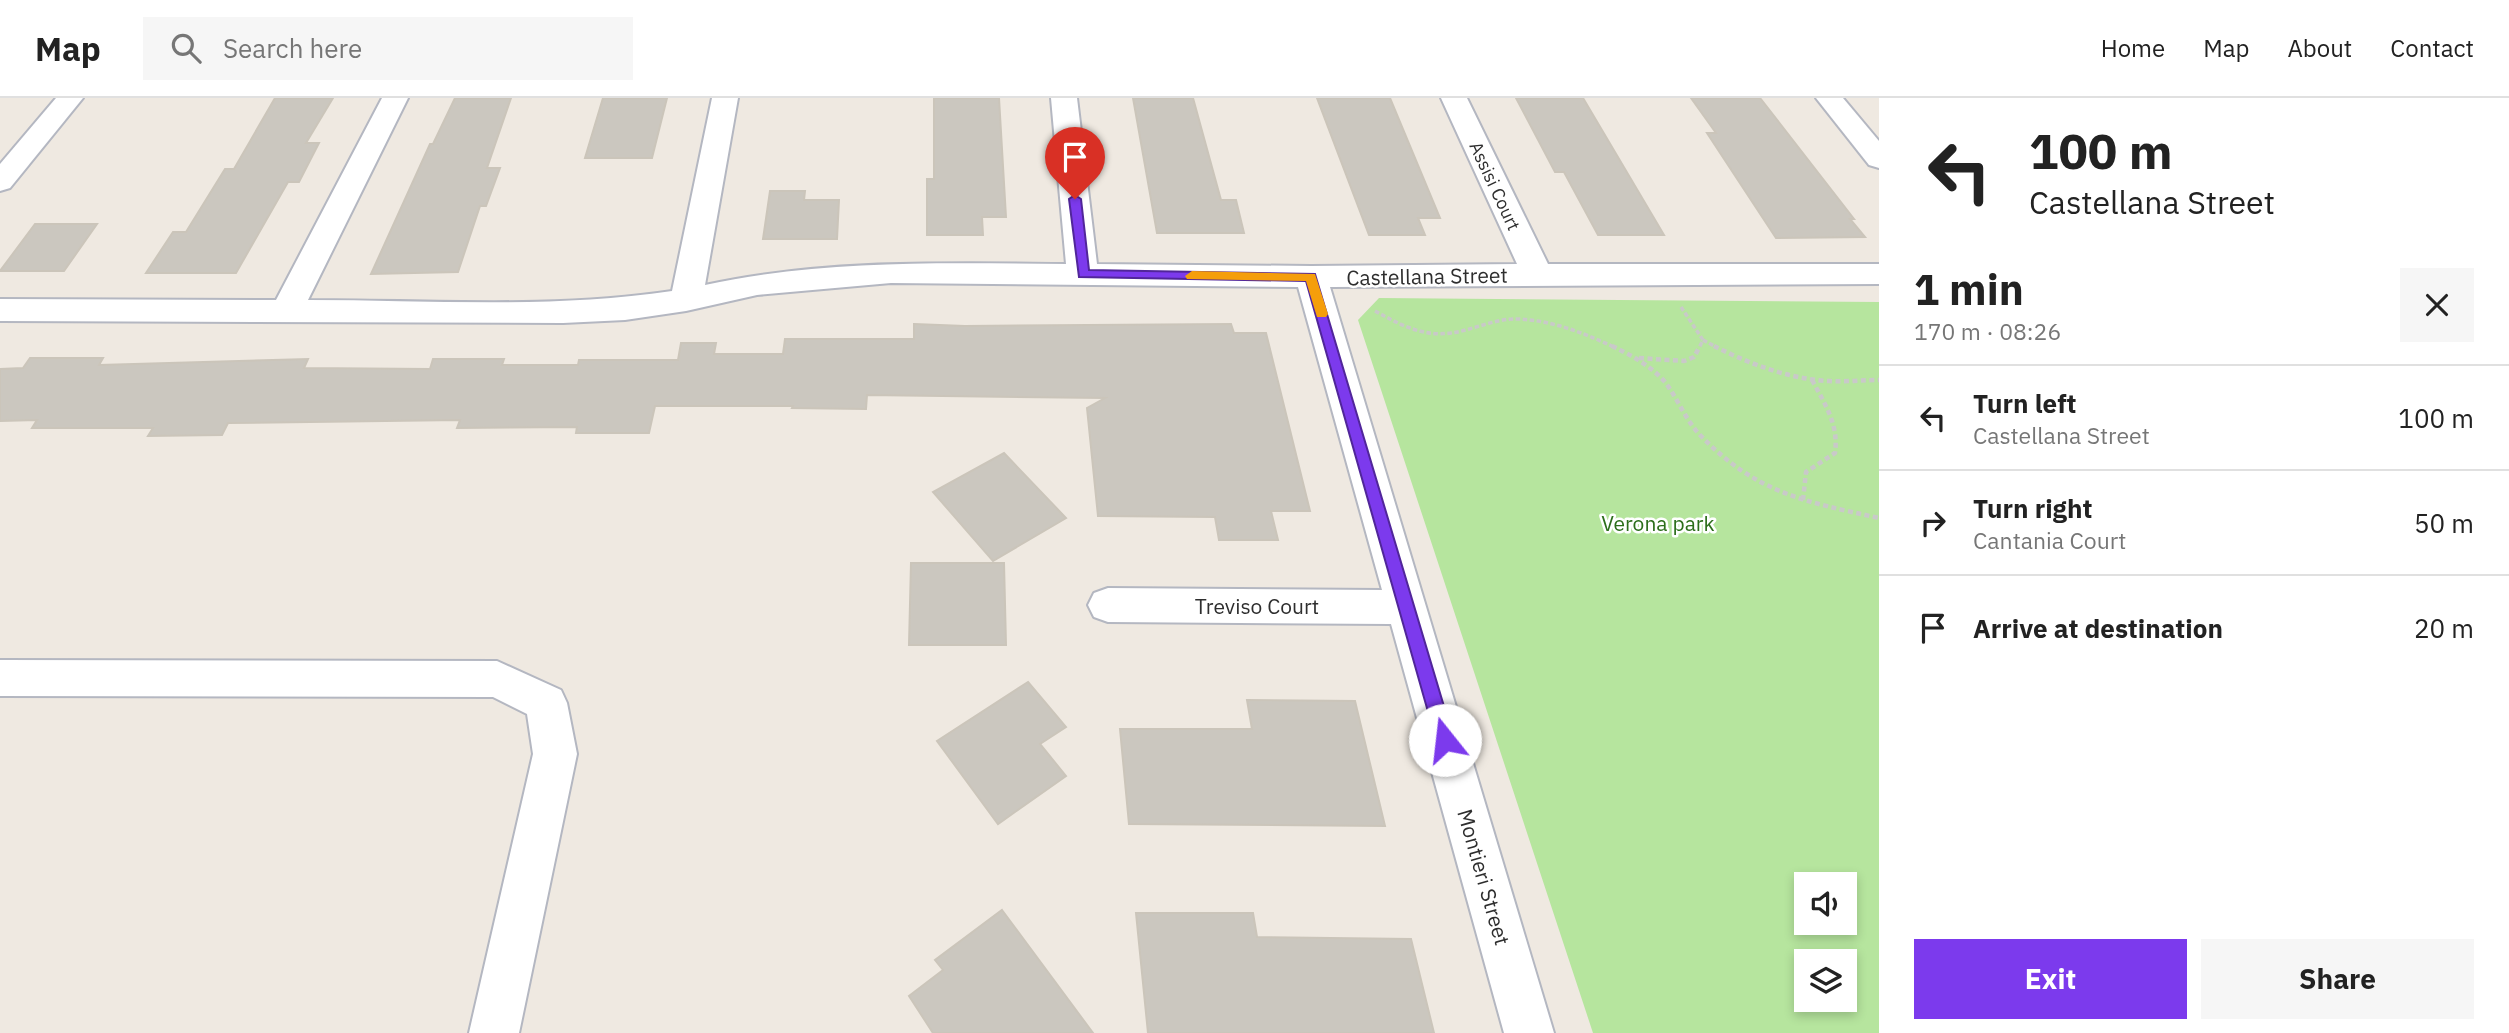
<!DOCTYPE html>
<meta charset="utf-8">
<style>
:root{--surface:#fff;--page:#f6f6f6;--text:#222;--muted:#767676;--line:#e0e0e0;--accent:#7c3aed}
body{margin:0;font-family:"IBM Plex Sans",sans-serif;background:var(--page);color:var(--text);height:100vh;display:flex;flex-direction:column;font-size:26px;white-space:nowrap}
*{box-sizing:border-box;margin:0}
p{font-size:23px;color:var(--muted)}
.icon{flex:none;width:38px;height:38px;fill:none;stroke:currentColor;stroke-width:2;stroke-linecap:round;stroke-linejoin:round}
.map{position:relative;flex:1;overflow:hidden}
.panel{display:flex;flex-direction:column;background:var(--surface);width:630px}
.panel>*{flex:none}
.banner{background:#fff;color:var(--text);overflow:hidden}
.controls{position:absolute;left:1794px;top:774px;display:grid;gap:14px}
.controls a{display:grid;place-items:center;width:63px;height:63px;border-radius:0px;background:var(--surface);box-shadow:0 4px 10px #0003;font-size:35px}
.pin{position:absolute;display:grid;place-items:center;width:60px;height:60px;color:#fff;margin:-72px -30px;border-radius:50% 50% 50% 0;rotate:-45deg;box-shadow:0 0 7px #0007}
.pin .icon{rotate:45deg}
.me{position:absolute;width:77px;margin:-38px;rotate:344deg;stroke-linejoin:round;filter:drop-shadow(0 0 5px #0008)}
.turn{display:flex;align-items:center;gap:24px;height:147px;padding:0 35px;font-size:32px}
.turn .icon{width:91px;height:91px;stroke-width:2.5}
.turn b{display:block;font-size:49px;line-height:60px}
.round{display:grid;place-items:center;flex:none;width:74px;height:74px;border-radius:0px;background:var(--page)}
.head{display:flex;align-items:center;justify-content:space-between;height:119px;padding:0 35px}
h1{font-size:42px;font-weight:800;line-height:52px}
.action{display:flex;gap:14px;margin-top:auto;padding:14px 35px}
.action a{flex:1;height:80px;border-radius:0px;background:var(--accent);color:#fff;font-size:28px;font-weight:800;line-height:80px;text-align:center}
.action a+a{background:var(--page);color:var(--text)}
ul{padding:0;list-style:none}
li{display:flex;align-items:center;gap:21px;height:105px;padding:0 35px;border-top:2px solid var(--line)}
li div{flex:1}
li b{display:block;font-size:26px}
li em{font-style:normal}
header{display:flex;align-items:center;gap:42px;box-sizing:border-box;height:98px;padding:0 35px;background:var(--surface);border-bottom:2px solid var(--line)}
header strong{font-size:33px}
nav{display:flex;gap:38px;margin-inline-start:auto;font-size:24px}
.search{width:490px;height:63px;background:var(--page);display:flex;align-items:center;gap:18px;box-sizing:border-box;padding:0 24px;border-radius:0px;color:var(--muted);font-size:26px}
main{display:flex;flex:1;min-height:0}
.map>svg:first-child{display:block}
.green{fill:#b6e59e;fill-rule:evenodd}
.building{fill:#cbc7bf;stroke:#cbc5ba;stroke-width:2}
.lines{fill:none;stroke-linecap:round;stroke-linejoin:round}
.minor-casing{stroke:#b4b7c1;stroke-width:4}
.path-far1{stroke:#c9c9c9;stroke-width:3.5;stroke-dasharray:4.5 2.5;stroke-linecap:butt}
.path{stroke:#c9c9c9;stroke-width:4.5;stroke-dasharray:5 3.5;stroke-linecap:butt}
.minor{fill:#fff;fill-rule:evenodd}
.route{fill:#7c3aed;stroke:#51269a;stroke-width:2}
.slow{fill:#f59e0b}
.labels{text-anchor:middle;dominant-baseline:central;stroke-width:5;stroke-linejoin:round;paint-order:stroke}
.far-street-label{font-size:18px;fill:#2e2e2e;stroke:#fff}
.street-label{font-size:21px;fill:#2e2e2e;stroke:#fff}
.park-label{font-size:21px;fill:#2c6e1b;stroke:#fff}
</style>
<header>
<strong>Map</strong>
<div class="search"><svg class="icon" aria-label="search" viewBox="0 0 24 24"><circle cx="10" cy="10" r="6"/><path d="M15 15l6 6"/></svg>Search here</div>
<nav><a>Home</a><a>Map</a><a>About</a><a>Contact</a></nav>
</header>
<main>
<div class="map">
<svg width="1879" height="935" viewBox="0 0 1879 935">
<rect width="100%" height="100%" fill="#efe9e1"/>
<!-- green -->
<path class="green" d="M 1379,200 L 1879,204 L 1879,935 L 1593,935 L 1358,222 ZM 1806,786 L 1844,786 L 1844,824 L 1806,824 ZM 1806,863 L 1844,863 L 1844,901 L 1806,901 Z"/>
<!-- building -->
<g class="building">
<path d="M 275,0 L 333,0 L 306,45 L 319,45 L 299,84 L 288,84 L 236,175 L 146,175 L 173,134 L 186,134 L 225,71 L 234,71 Z"/>
<path d="M 455,0 L 511,0 L 487,70 L 500,70 L 486,108 L 480,108 L 458,174 L 371,176 L 430,46 L 433,46 Z"/>
<path d="M 603,0 L 667,0 L 652,60 L 585,60 Z"/>
<path d="M 934,0 L 999,0 L 1006,119 L 982,119 L 983,137 L 927,137 L 927,81 L 934,81 Z"/>
<path d="M 1133,0 L 1193,0 L 1221,102 L 1236,102 L 1244,135 L 1157,135 Z"/>
<path d="M 1317,0 L 1390,0 L 1440,120 L 1418,120 L 1425,137 L 1369,137 Z"/>
<path d="M 1516,0 L 1583,0 L 1664,137 L 1598,137 L 1564,74 L 1555,74 Z"/>
<path d="M 1691,0 L 1760,0 L 1854,121 L 1850,121 L 1865,139 L 1776,140 L 1707,35 L 1716,35 Z"/>
<path d="M 770,93 L 805,93 L 804,102 L 839,102 L 837,141 L 763,141 Z"/>
<path d="M 35,126 L 97,126 L 64,173 L 0,173 Z"/>
<path d="M 914,226 L 965,228 L 1231,226 L 1234,235 L 1266,235 L 1310,413 L 1271,413 L 1278,442 L 1219,442 L 1215,419 L 1098,418 L 1087,310 L 1105,300 L 867,297 L 866,311 L 792,310 L 793,308 L 655,308 L 649,335 L 576,335 L 577,329 L 457,330 L 460,322 L 228,325 L 222,337 L 148,338 L 153,330 L 32,330 L 37,322 L 0,323 L 0,271 L 23,270 L 30,260 L 103,260 L 99,267 L 308,261 L 304,270 L 430,271 L 433,261 L 504,261 L 502,267 L 578,267 L 579,262 L 678,262 L 681,245 L 716,245 L 714,256 L 783,256 L 785,241 L 914,241 Z"/>
<path d="M 1004,355 L 1066,420 L 993,463 L 933,394 Z"/>
<path d="M 911,465 L 1004,465 L 1006,547 L 909,547 Z"/>
<path d="M 1028,584 L 1066,629 L 1040,646 L 1066,678 L 998,726 L 937,643 Z"/>
<path d="M 1247,602 L 1355,603 L 1385,728 L 1129,726 L 1120,631 L 1252,631 Z"/>
<path d="M 1002,812 L 1093,935 L 933,935 L 909,898 L 943,872 L 935,862 Z"/>
<path d="M 1136,815 L 1253,815 L 1257,839 L 1411,841 L 1434,935 L 1148,935 Z"/>
</g>
<g class="lines">
<!-- minor casing -->
<g class="minor-casing">
<g id="minor">
<path d="M 56,0 L 83,0 L 10,90 L 0,93 L 0,66 Z"/>
<path d="M 382,0 L 408,0 L 308,202 C 429,202 552,211 672,193 L 712,0 L 738,0 L 705,187 C 824,161 945,165 1066,166 L 1051,0 L 1077,0 L 1097,166 L 1311,168 L 1517,166 L 1441,0 L 1467,0 L 1548,166 L 1879,166 L 1879,186 L 1330,189 L 1554,935 L 1504,935 L 1391,526 L 1108,524 L 1094,519 L 1088,507 L 1094,495 L 1108,490 L 1382,492 L 1298,189 L 891,185 L 757,197 L 686,213 L 625,222 L 563,225 L 0,223 L 0,201 L 276,202 Z"/>
<path d="M 1816,0 L 1843,0 L 1879,43 L 1879,70 L 1869,67 Z"/>
<path d="M 0,562 L 497,563 L 561,592 L 567,605 L 577,656 L 519,935 L 469,935 L 533,656 L 527,616 L 493,599 L 0,598 Z"/>
</g>
</g>
<!-- path-far1 -->
<g class="path-far1">
<path d="M 1681,209 L 1703,242 L 1699,250"/>
<path d="M 1375,213 C 1399,226 1422,239 1451,235 C 1474,232 1495,220 1519,221 C 1554,223 1584,235 1616,250"/>
<path d="M 1703,242 L 1718,250"/>
</g>
<!-- path -->
<g class="path">
<path d="M 1612,248 C 1631,257 1651,268 1665,284 C 1678,301 1686,323 1701,338 C 1756,395 1806,404 1879,420"/>
<path d="M 1714,248 C 1750,266 1789,281 1829,283 C 1846,284 1862,282 1879,282"/>
<path d="M 1639,260 L 1684,263 L 1694,259 L 1700,248"/>
<path d="M 1803,402 L 1806,374 L 1835,355 C 1839,327 1825,306 1812,282"/>
</g>
<!-- minor -->
<use href="#minor" class="minor"/>
</g>
<!-- route -->
<path class="route" d="M 1075,97 L 1081,101 L 1089,172 L 1315,176 L 1454,642 L 1451,648 L 1445,650 L 1439,648 L 1436,642 L 1306,183 L 1079,179 L 1069,101 Z"/>
<!-- slow -->
<path class="slow" d="M 1192,173 L 1315,176 L 1328,216 L 1326,219 L 1317,219 L 1306,183 L 1187,181 L 1185,178 Z"/>
<g class="labels">
<!-- far-street labels -->
<g class="far-street-label">
<text transform="translate(1495 88) rotate(65)">Assisi Court</text>
</g>
<!-- street labels -->
<g class="street-label">
<text transform="translate(1427 178) rotate(-1)">Castellana Street</text>
<text x="1257" y="508">Treviso Court</text>
<text transform="translate(1484 779) rotate(74)">Montieri Street</text>
</g>
<!-- park labels -->
<g class="park-label">
<text x="1658" y="425">Verona park</text>
</g>
</g>
</svg>
<div class="controls">
<a><svg class="icon" aria-label="sound" viewBox="0 0 24 24"><path d="M4 9h4l5-4v14l-5-4H4zM17 9q2 3 0 6"/></svg></a>
<a><svg class="icon" aria-label="layers" viewBox="0 0 24 24"><path d="M12 4l9 5-9 5-9-5zM3 14l9 5 9-5"/></svg></a>
</div>
<div class="pin" style="left:1075px;top:101px;background:#d93025"><svg class="icon" aria-label="arrive" viewBox="0 0 24 24"><path d="M6 21V4h12l-3 4 3 4H6"/></svg></div>
<svg class="me" style="left:1445px;top:642px" viewBox="-20 -20 40 40"><circle r="19" fill="#fff"/><path d="M0-13L10 11 0 6-10 11z" fill="#7c3aed"/></svg>
</div>
<section class="panel">
<div class="banner">
<div class="turn"><svg class="icon" aria-label="left" viewBox="0 0 24 24"><path d="M17 20v-9H6M10 6l-5 5 5 5"/></svg><div><b>100 m</b>Castellana Street</div></div>
</div>
<div class="head"><div><h1>1 min</h1><p>170 m · 08:26</p></div><a class="round"><svg class="icon" aria-label="close" viewBox="0 0 24 24"><path d="M6 6l12 12M18 6L6 18"/></svg></a></div>
<ul>
<li><svg class="icon" aria-label="left" viewBox="0 0 24 24"><path d="M17 20v-9H6M10 6l-5 5 5 5"/></svg><div><b>Turn left</b><p>Castellana Street</p></div><em>100 m</em></li>
<li><svg class="icon" aria-label="right" viewBox="0 0 24 24"><path d="M7 20v-9h11M14 6l5 5-5 5"/></svg><div><b>Turn right</b><p>Cantania Court</p></div><em>50 m</em></li>
<li><svg class="icon" aria-label="arrive" viewBox="0 0 24 24"><path d="M6 21V4h12l-3 4 3 4H6"/></svg><div><b>Arrive at destination</b></div><em>20 m</em></li>
</ul>
<div class="action"><a>Exit</a><a>Share</a></div>
</section>
</main>
